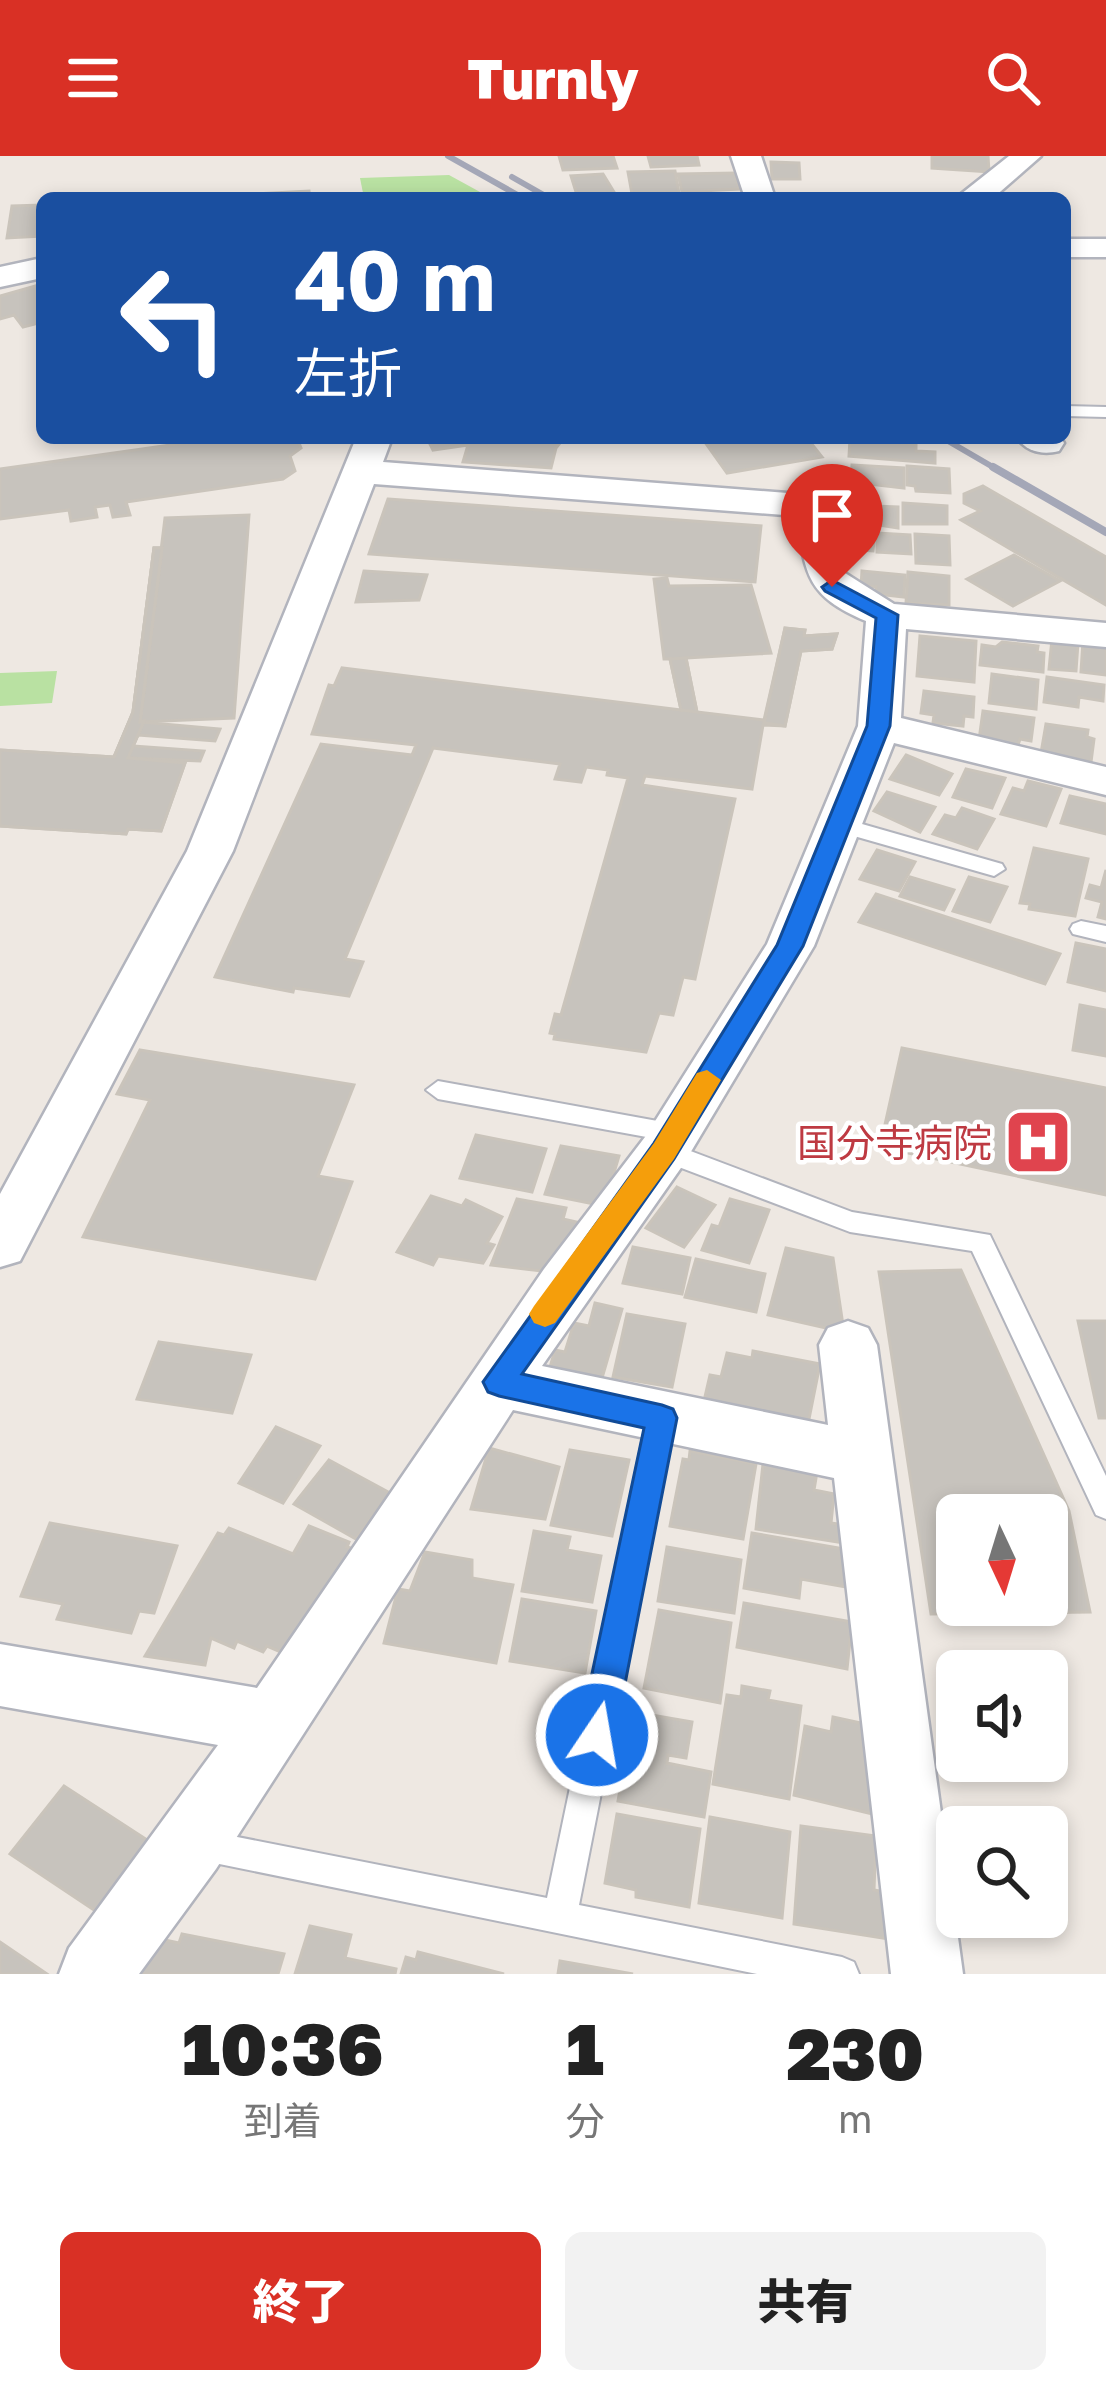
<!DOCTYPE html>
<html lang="ja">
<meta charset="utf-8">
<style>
:root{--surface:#fff;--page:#f2f2f2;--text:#222;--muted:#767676;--accent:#d93025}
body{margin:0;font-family:"Golos Text","Noto Sans JP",sans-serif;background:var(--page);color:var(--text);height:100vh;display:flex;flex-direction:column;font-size:45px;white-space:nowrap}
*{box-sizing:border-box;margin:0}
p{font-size:39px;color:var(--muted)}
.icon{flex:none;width:66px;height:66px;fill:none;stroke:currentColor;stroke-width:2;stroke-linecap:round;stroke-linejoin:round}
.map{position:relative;height:1818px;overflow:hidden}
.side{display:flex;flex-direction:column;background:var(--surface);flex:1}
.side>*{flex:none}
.banner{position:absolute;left:36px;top:36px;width:1035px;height:252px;border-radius:18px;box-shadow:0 6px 18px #0003;background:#1a4fa0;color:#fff;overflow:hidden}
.needle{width:78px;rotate:176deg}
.tools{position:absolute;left:936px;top:1338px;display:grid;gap:24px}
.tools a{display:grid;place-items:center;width:132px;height:132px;border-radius:18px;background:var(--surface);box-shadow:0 6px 18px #0003;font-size:60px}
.pin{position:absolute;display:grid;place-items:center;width:102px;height:102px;color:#fff;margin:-123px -51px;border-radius:50% 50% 50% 0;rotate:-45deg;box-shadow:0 0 12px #0007}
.pin .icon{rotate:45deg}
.me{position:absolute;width:132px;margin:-66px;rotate:12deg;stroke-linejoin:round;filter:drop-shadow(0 0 9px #0008)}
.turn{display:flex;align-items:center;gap:42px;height:252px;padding:0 60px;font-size:54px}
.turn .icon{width:156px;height:156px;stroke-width:2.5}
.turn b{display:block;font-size:84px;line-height:102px}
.eta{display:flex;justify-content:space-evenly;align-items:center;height:204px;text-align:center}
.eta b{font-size:72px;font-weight:800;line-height:84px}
.button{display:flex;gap:24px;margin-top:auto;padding:24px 60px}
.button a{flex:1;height:138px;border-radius:18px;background:var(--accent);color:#fff;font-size:48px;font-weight:800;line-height:138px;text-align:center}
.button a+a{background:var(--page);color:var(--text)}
header{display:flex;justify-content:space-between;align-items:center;height:156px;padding:0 60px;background:var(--accent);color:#fff;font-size:54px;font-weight:800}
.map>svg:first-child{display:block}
.green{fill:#b9e1a2}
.building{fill:#c7c3bd;stroke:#cac4bb;stroke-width:3;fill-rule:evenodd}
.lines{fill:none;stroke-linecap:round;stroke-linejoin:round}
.lane-casing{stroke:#b2b4bd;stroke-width:4}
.street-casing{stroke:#b2b4bd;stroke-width:5}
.lane{fill:#fff;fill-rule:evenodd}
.street{fill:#fff;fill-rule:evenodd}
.rail-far1{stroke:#a4a7b7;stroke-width:6}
.rail{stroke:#a4a7b7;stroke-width:8}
.route{fill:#1a73e8;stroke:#114b97;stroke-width:3}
.slow{fill:#f59e0b}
.labels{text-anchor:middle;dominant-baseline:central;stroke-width:9;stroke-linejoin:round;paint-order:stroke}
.health-label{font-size:39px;fill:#be3a42;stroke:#fff;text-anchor:end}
</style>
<header><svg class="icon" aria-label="menu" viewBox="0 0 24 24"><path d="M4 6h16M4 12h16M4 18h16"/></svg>Turnly<svg class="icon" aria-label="search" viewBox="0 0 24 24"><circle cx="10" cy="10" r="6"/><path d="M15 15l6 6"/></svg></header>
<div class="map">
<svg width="1106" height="1818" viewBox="0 0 1106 1818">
<rect width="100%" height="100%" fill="#eee8e2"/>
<!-- green -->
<g class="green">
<path d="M 449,19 L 491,42 L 364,42 L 360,22 Z"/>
<path d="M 57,515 L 52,547 L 0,550 L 0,517 Z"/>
</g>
<!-- building -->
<g class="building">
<path d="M 559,0 L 613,0 L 617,12 L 563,14 Z"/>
<path d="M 648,0 L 697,0 L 699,9 L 651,11 Z"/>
<path d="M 932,0 L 988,0 L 989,16 L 932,12 Z"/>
<path d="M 771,6 L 799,7 L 800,23 L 772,23 Z"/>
<path d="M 675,15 L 679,37 L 632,38 L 628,16 Z"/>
<path d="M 736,17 L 739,33 L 682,36 L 678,18 Z"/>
<path d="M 603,18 L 617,41 L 583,40 L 576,36 L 571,20 Z"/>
<path d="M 309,35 L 310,42 L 236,42 L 236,39 Z"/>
<path d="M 42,49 L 42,80 L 7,82 L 12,50 Z"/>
<path d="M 39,129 L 42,166 L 23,171 L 14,159 L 0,163 L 0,140 Z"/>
<path d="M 220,282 L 297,282 L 301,292 L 290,300 L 295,315 L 283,323 L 126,346 L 130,359 L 113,361 L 110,349 L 95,351 L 97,361 L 71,365 L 69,354 L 0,363 L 0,313 Z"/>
<path d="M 427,282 L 564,282 L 556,292 L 551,312 L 463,306 L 468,289 L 433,294 Z"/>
<path d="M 702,282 L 807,282 L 822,301 L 727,317 Z"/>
<path d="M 850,283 L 916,288 L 916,295 L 935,296 L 935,307 L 849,300 Z"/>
<path d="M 852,309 L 904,312 L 904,332 L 851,326 Z"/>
<path d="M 907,310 L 949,313 L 950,337 L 916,335 L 915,330 L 907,329 Z"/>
<path d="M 983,330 L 1106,401 L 1106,449 L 961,364 L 980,355 L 964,347 L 964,338 Z"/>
<path d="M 388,343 L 761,370 L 755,426 L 369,398 Z"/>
<path d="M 903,347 L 947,350 L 947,368 L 903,368 Z"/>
<path d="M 846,349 L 898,351 L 898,372 L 846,364 Z"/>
<path d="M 249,359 L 234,562 L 140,566 L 165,362 Z"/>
<path d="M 846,373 L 875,376 L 873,395 L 843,393 Z"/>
<path d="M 877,377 L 910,379 L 911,398 L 877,396 Z"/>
<path d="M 915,378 L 949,380 L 950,409 L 916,407 Z"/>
<path d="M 154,392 L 162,392 L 140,566 L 220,573 L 215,585 L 138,579 L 133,590 L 204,595 L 200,605 L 128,602 L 185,607 L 161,675 L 128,673 L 126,678 L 0,670 L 0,594 L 114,601 L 133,556 Z"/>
<path d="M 154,392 L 162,392 L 140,566 L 144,565 L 128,602 L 114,601 L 133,556 Z"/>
<path d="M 154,392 L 162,392 L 140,566 L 144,565 L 128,602 L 185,607 L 161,675 L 128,673 L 126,678 L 0,670 L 0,594 L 114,601 L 133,556 Z"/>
<path d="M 1014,399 L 1060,425 L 1013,450 L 967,423 Z"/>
<path d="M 364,415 L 427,419 L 419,444 L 356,446 Z"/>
<path d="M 862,415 L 905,419 L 904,441 L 876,438 L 876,431 L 861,430 Z"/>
<path d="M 908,416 L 949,420 L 949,449 L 906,447 Z"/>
<path d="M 667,422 L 669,430 L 751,429 L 771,497 L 686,502 L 697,556 L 764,564 L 785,472 L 805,474 L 804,480 L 837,478 L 832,493 L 801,495 L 785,570 L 763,569 L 752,633 L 645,620 L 642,629 L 735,643 L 695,823 L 683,821 L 673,859 L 659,857 L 646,896 L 554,883 L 555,878 L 550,877 L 555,858 L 561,859 L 628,622 L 607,619 L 608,614 L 586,611 L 581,626 L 555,623 L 560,608 L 433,592 L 345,803 L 363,806 L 349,840 L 294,832 L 293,836 L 215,821 L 321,588 L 412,599 L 416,589 L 312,578 L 329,529 L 334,530 L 342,512 L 681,554 L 670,503 L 664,503 L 654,423 Z"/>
<path d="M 785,472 L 805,474 L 804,480 L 837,478 L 832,493 L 801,495 L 785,570 L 764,567 Z"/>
<path d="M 920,480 L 976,485 L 974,526 L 917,520 Z"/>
<path d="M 1052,483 L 1078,487 L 1076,515 L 1049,513 Z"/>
<path d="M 1083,485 L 1106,491 L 1106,519 L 1081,516 Z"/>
<path d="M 1002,486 L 1038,490 L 1037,496 L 1044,497 L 1043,516 L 980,509 L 982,489 L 996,491 Z"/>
<path d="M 686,502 L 697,556 L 681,554 L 670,503 Z"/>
<path d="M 992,518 L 1038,524 L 1036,553 L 989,547 Z"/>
<path d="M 1047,521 L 1104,529 L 1103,545 L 1079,541 L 1078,551 L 1044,546 Z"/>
<path d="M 924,535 L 974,541 L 973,561 L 964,560 L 963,570 L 933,567 L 934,559 L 921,557 Z"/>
<path d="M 983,555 L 1034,562 L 1031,585 L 1020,583 L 1018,589 L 979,584 Z"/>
<path d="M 1046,568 L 1088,574 L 1087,581 L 1094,583 L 1091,606 L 1041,597 Z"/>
<path d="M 906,599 L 952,618 L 939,639 L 890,623 Z"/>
<path d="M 966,613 L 1005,622 L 992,652 L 953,641 Z"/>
<path d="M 1028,625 L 1061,633 L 1046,670 L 1001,658 L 1013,632 L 1024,635 Z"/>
<path d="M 887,636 L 935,651 L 920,676 L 874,655 Z"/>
<path d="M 1070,640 L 1106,648 L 1106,678 L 1061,667 Z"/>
<path d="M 962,652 L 994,663 L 977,693 L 933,678 L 945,659 L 956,662 Z"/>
<path d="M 1034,692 L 1088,703 L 1075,760 L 1029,753 L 1030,748 L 1020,747 Z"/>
<path d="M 877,694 L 915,706 L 899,735 L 860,723 Z"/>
<path d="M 1106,714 L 1106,763 L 1098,761 L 1102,746 L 1086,742 L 1090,729 L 1101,732 Z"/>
<path d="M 910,721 L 954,734 L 944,754 L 900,740 Z"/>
<path d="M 969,721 L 1007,731 L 990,766 L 953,755 Z"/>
<path d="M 876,738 L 1060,798 L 1045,828 L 859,766 Z"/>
<path d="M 1076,787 L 1106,793 L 1106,835 L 1068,826 Z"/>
<path d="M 1080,849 L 1106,854 L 1106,900 L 1073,894 Z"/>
<path d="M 902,892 L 1106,932 L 1106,1039 L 880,991 Z"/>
<path d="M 140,894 L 354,929 L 318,1020 L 352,1026 L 315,1123 L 83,1081 L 150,944 L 117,938 Z"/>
<path d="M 476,979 L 546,993 L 532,1036 L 460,1022 Z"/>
<path d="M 561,990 L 619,1000 L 604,1050 L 545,1038 Z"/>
<path d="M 677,1031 L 715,1049 L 684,1091 L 646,1072 Z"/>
<path d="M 431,1040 L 462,1050 L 466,1044 L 502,1061 L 487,1087 L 494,1089 L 483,1107 L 438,1100 L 433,1109 L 397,1096 Z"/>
<path d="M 517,1043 L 566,1052 L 563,1063 L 585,1068 L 550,1116 L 491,1109 Z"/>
<path d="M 730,1043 L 769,1054 L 749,1107 L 702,1094 L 712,1069 L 719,1071 Z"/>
<path d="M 633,1091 L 690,1102 L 682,1138 L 623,1127 Z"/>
<path d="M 786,1092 L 833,1102 L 844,1176 L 768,1159 Z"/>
<path d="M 696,1103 L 765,1118 L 756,1156 L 685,1141 Z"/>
<path d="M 961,1114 L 1069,1355 L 1090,1456 L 931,1458 L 879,1116 ZM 957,1359 L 1047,1359 L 1047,1449 L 957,1449 Z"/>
<path d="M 595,1147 L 622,1153 L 600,1229 L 548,1218 L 555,1194 L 565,1196 L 574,1167 L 589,1170 Z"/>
<path d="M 627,1158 L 685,1168 L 672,1231 L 613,1221 Z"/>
<path d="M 1078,1165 L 1106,1165 L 1106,1262 L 1099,1262 Z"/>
<path d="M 159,1186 L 251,1199 L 232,1257 L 137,1243 Z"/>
<path d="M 753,1195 L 820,1208 L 808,1268 L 704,1245 L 710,1219 L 721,1221 L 727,1197 L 752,1202 Z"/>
<path d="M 276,1271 L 320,1290 L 283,1347 L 239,1327 Z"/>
<path d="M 489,1292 L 559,1311 L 545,1363 L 471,1353 Z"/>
<path d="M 570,1294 L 629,1304 L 612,1380 L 551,1369 Z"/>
<path d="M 690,1295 L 756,1308 L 743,1383 L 670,1370 L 683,1303 L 689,1304 Z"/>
<path d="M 329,1304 L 390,1337 L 356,1383 L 294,1348 Z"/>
<path d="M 763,1308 L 817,1316 L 814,1334 L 834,1338 L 831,1367 L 845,1369 L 844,1387 L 756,1373 Z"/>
<path d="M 50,1367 L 177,1390 L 154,1457 L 139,1455 L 131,1477 L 57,1463 L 63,1448 L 21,1440 Z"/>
<path d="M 309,1370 L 349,1386 L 347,1391 L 354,1393 L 288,1499 L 267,1490 L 263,1496 L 237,1485 L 234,1492 L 211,1482 L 205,1509 L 145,1500 L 218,1377 L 224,1379 L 229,1372 L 293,1398 Z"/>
<path d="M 534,1375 L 570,1381 L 567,1394 L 601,1400 L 592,1446 L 522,1435 Z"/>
<path d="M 752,1377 L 850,1394 L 846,1431 L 801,1423 L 799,1442 L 744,1432 Z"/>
<path d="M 667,1391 L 741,1404 L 734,1457 L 658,1445 Z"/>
<path d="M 425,1396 L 472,1404 L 472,1422 L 513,1429 L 496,1507 L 384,1487 L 398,1433 L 410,1435 Z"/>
<path d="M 522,1443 L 596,1455 L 585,1517 L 510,1505 Z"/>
<path d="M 744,1447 L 852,1466 L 847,1513 L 737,1491 Z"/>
<path d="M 659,1454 L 731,1467 L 720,1547 L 644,1532 Z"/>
<path d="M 742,1530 L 770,1535 L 768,1544 L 801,1550 L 789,1643 L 713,1628 L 727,1539 L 741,1541 Z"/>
<path d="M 634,1556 L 692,1566 L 686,1602 L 668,1599 L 667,1607 L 711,1616 L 704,1661 L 618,1645 Z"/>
<path d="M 833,1561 L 879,1571 L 877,1659 L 794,1639 L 805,1570 L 831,1576 Z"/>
<path d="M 64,1630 L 150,1686 L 97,1756 L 10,1698 Z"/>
<path d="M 617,1658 L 700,1673 L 689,1751 L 636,1741 L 636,1734 L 605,1727 Z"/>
<path d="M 710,1661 L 790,1676 L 782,1762 L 699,1747 Z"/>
<path d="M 801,1670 L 876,1680 L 874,1734 L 891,1737 L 889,1783 L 794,1768 Z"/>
<path d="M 310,1770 L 351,1779 L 345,1802 L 396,1813 L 395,1818 L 295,1818 Z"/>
<path d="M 182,1778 L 284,1798 L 278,1818 L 139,1818 L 151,1781 L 179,1787 Z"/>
<path d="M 0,1786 L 47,1818 L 0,1818 Z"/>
<path d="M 418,1796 L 504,1818 L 401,1818 L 406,1801 L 416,1804 Z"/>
<path d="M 560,1805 L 633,1818 L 558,1818 Z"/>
</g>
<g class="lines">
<!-- lane casing -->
<g class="lane-casing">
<g id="lane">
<path d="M 1065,250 L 1106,251 L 1106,261 L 1065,260 Z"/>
<path d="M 841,662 L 1002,708 L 1005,713 L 994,720 L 833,674 L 830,669 Z"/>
<path d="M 1081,765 L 1106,770 L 1106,786 L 1073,778 L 1070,773 L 1073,768 Z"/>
<path d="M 438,925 L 674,968 L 683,970 L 686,977 L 683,984 L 674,986 L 438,943 L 426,934 Z"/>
<path d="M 664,985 L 852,1056 L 990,1079 L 1106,1320 L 1106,1363 L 1096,1359 L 972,1095 L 850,1076 L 655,1002 L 652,995 L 655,988 Z"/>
<path d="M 661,1250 L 671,1254 L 675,1262 L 579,1749 L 842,1801 L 854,1806 L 859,1818 L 757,1818 L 185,1701 L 181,1689 L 185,1677 L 197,1673 L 547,1742 L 647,1262 L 651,1254 Z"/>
</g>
</g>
<!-- street casing -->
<g class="street-casing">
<g id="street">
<path d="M 731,0 L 761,0 L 775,42 L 745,42 Z"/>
<path d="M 1009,0 L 1041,0 L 993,42 L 956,42 Z"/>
<rect x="1065" y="83" width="41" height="18"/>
<path d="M 42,102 L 42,122 L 0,131 L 0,111 Z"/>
<path d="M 356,282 L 392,282 L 383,306 L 813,339 L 826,342 L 832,350 L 845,417 L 894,448 L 1106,467 L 1106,491 L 906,473 L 901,562 L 1106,611 L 1106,639 L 894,587 L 814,790 L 683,1009 L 542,1210 L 828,1269 L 819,1189 L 828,1172 L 848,1165 L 868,1172 L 877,1189 L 963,1818 L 891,1818 L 834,1322 L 513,1254 L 216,1713 L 139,1818 L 59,1818 L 69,1792 L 218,1589 L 0,1550 L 0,1488 L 257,1532 L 544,1113 L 645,981 L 767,788 L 858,570 L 866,465 C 807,440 805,419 797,360 L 374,328 L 233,695 L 20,1105 L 0,1111 L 0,1038 L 187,695 Z"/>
<path d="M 1017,282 L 1061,282 L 1064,287 L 1059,295 C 1043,299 1027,296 1017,282 Z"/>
</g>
</g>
<!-- lane -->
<use href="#lane" class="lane"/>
<!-- street -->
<use href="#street" class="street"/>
<!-- rail-far1 -->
<g class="rail-far1">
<path d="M 448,0 L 523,42"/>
<path d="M 512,21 L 549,42"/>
<path d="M 943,282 L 998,314"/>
</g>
<!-- rail -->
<path class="rail" d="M 993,311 L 1106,376"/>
</g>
<!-- route -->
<path class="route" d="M 832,424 L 898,459 L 890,570 L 803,790 L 674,1003 L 522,1218 L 662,1249 L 673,1253 L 677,1262 L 615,1579 L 609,1591 L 597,1596 L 584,1591 L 579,1579 L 644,1272 L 499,1240 L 488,1236 L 483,1226 L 654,987 L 777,789 L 867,570 L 876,462 L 825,435 L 822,431 Z"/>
<!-- slow -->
<path class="slow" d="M 707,914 L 721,924 L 674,1003 L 555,1167 L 545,1171 L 534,1167 L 529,1158 L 534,1150 L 654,987 L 697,917 Z"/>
<!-- icons -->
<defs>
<g id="hospital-square" transform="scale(3.45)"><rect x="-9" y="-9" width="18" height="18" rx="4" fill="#e0444e" stroke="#fff"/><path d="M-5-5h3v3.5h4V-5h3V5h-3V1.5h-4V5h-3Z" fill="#fff"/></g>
</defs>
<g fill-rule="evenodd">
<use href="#hospital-square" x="1038" y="986"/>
</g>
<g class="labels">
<!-- health labels -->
<g class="health-label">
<text x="992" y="986">国分寺病院</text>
</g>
</g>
</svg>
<div class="tools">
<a><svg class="needle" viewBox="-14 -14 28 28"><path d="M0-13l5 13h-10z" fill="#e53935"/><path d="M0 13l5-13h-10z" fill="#767676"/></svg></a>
<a><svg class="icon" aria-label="sound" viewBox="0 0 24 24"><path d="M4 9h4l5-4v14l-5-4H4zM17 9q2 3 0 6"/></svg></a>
<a><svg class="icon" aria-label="search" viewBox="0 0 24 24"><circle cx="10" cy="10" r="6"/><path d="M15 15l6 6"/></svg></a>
</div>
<div class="pin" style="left:832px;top:431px;background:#d93025"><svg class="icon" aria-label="arrive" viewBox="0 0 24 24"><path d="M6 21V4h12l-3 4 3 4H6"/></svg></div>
<svg class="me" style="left:597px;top:1579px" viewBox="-20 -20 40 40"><circle r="17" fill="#1a73e8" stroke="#fff" stroke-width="3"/><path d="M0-11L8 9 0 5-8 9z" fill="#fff"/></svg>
<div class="banner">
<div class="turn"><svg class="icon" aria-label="left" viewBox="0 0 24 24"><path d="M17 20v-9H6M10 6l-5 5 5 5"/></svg><div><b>40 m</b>左折</div></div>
</div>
</div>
<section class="side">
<div class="eta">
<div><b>10:36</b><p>到着</p></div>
<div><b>1</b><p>分</p></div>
<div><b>230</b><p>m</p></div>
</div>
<div class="button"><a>終了</a><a>共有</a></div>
</section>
